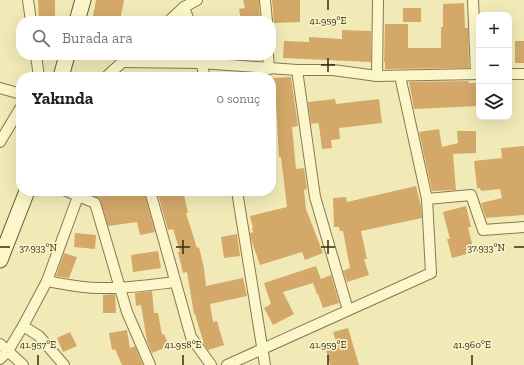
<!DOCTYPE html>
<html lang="tr">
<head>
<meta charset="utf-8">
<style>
  :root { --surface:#fff; --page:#f6f6f6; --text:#202124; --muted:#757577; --line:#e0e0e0 }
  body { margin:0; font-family:"Zilla Slab",serif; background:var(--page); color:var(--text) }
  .controls { position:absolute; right:12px; top:12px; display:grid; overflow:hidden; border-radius:8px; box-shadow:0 4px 16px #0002 }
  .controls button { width:36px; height:36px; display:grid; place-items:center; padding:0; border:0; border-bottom:1px solid var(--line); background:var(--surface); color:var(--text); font:20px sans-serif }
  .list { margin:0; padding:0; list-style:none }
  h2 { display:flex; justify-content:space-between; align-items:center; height:52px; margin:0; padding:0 16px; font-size:17px }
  h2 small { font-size:13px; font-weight:400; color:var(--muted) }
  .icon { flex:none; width:22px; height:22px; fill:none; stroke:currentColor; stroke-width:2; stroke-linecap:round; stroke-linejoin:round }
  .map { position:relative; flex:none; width:524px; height:365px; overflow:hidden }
  .search { position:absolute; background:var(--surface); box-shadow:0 4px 16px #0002; left:16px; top:16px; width:260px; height:44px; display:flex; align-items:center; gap:10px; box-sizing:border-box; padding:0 14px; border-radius:16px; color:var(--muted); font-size:15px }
  .panel { position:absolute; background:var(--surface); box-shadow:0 4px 16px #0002; left:16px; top:72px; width:260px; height:124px; border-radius:16px }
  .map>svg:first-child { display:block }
</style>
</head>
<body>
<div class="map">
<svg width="524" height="365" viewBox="0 0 524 365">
  <rect width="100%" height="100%" fill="#f1eab7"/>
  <g fill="#d3a869">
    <polygon points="38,0 55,0 55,18 39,19"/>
    <polygon points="96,0 124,0 120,21 92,21"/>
    <polygon points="243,0 259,0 260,21 241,21 239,9 245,8"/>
    <polygon points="272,0 300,0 300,22 274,23"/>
    <polygon points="464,3 465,28 468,28 469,68 385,69 385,62 384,62 385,24 408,24 408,48 441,48 441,27 443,27 443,4"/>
    <rect x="403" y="8" width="18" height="14"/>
    <polygon points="342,30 371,31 371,62 283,58 284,41 309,42 309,37 342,39"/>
    <rect x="515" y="41" width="9" height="22"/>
    <polygon points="242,55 252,55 254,60 242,60"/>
    <polygon points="243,73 257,74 258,77 243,77"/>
    <polygon points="291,77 298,126 292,127 296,169 304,168 307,189 304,190 306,209 323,253 305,260 302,252 260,265 251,239 250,233 253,232 252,228 253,228 250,216 287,207 281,157 279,157 276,103 271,104 271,78"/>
    <polygon points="469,81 468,83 479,83 479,106 414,109 409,82"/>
    <polygon points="335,99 336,104 379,99 382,123 339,128 340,139 331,140 332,148 322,149 319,126 318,123 311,124 308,102"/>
    <polygon points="439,129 442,147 458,143 457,131 476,131 476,153 453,154 456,190 432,191 419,132"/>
    <polygon points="524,146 524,215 486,218 481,203 502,198 500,189 481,191 480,188 477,188 474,161 502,158 501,148"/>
    <polygon points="416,186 421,206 422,218 361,231 367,259 364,259 369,275 347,282 343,271 350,268 343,231 340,231 339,227 334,227 333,198 346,197 347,202"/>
    <polygon points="86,191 144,191 155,232 140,235 137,222 108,226 100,199 87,193"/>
    <polygon points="157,191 183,191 188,213 186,213 197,248 199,247 204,268 206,286 243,278 247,296 210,304 213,322 217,321 224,345 208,350 204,344 195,314 194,314 187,272 183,273 178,252 180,252 173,229 168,230"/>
    <polygon points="466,206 471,227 468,227 474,252 452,258 447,239 450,239 443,212"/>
    <polygon points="75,233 96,235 95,249 74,247"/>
    <polygon points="237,234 240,256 224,258 221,237"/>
    <polygon points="158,251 161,268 133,272 131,255"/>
    <polygon points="64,253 77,257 69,278 56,276"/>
    <polygon points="316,266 321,279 331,275 339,303 323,308 318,294 317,294 313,283 283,292 294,314 273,325 264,308 271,304 264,283"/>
    <polygon points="152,291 154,313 158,313 162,335 164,334 169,346 152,353 147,341 141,305 136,306 135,293"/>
    <polygon points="115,294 116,313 103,313 103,295"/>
    <polygon points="348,328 359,365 330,365 326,351 338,348 333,332"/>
    <polygon points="127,330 130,348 135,346 143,365 122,365 115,349 112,350 109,333"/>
    <polygon points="70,332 77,346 63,352 57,338"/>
  </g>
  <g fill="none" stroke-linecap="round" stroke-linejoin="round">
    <defs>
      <g id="minor">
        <polyline points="28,0 31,21"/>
        <polyline points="265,0 267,21"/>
        <polyline points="473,0 476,74"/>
        <polyline points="184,7 189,21"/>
        <polyline points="169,21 184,7 197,0"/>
        <polyline points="36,55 39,77"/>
        <polyline points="199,55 205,77"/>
        <polyline points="268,55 269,69"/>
        <polyline points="122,62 201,63 297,70 333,70 377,76 479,74"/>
        <polyline points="297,70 315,197 348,310"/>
        <polyline points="509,74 524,74"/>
        <polyline points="377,76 378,0"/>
        <polyline points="106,77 130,55"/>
        <polyline points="0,88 21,94"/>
        <polyline points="0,142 21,107"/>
        <polyline points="66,191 95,203 127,312 150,365"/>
        <polyline points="150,191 191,337 211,365"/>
        <polyline points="237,191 265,365"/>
        <polyline points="427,199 471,195 483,230 524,227"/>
        <path d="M47,281C64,284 81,288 99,288C124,289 150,285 175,282"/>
        <polyline points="23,326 39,336 64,365"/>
        <polyline points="0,344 23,365"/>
        <polyline points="0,359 8,351 23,326 47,281 80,191"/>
        <polyline points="227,365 431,273 427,199 400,76"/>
      </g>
      <g id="secondary">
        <polyline points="77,21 83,0"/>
        <polyline points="61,77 67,55"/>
        <polyline points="0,260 27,191"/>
      </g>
    </defs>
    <use href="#minor" stroke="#887852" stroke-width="12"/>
    <use href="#secondary" stroke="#695935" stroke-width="17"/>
    <use href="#minor" stroke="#fcf6cb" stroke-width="10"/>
    <use href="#secondary" stroke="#fcf6cb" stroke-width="15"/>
  </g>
  <path fill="none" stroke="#352b18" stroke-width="1.5" d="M328,0V10M328,58V72M321,65H335M183,240V254M328,240V254M0,247H10M176,247H190M321,247H335M514,247H524M38,355V365M183,355V365M328,355V365M472,355V365"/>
  <g font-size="10" text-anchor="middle" fill="#352b18" stroke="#f8f3c8" stroke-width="3.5" stroke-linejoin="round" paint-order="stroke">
    <text x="328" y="24">41.959°E</text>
    <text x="38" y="251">37.933°N</text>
    <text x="486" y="251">37.933°N</text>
    <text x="38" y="348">41.957°E</text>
    <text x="183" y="348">41.958°E</text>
    <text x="328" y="348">41.959°E</text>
    <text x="472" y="348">41.960°E</text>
  </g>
</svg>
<div class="controls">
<button>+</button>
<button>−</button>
<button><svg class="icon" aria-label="layers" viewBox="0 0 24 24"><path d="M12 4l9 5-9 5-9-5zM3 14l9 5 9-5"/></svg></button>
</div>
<div class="search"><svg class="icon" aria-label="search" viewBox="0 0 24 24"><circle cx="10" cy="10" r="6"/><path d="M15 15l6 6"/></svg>Burada ara</div>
<section class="panel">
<h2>Yakında<small>0 sonuç</small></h2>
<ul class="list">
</ul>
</section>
</div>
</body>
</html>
